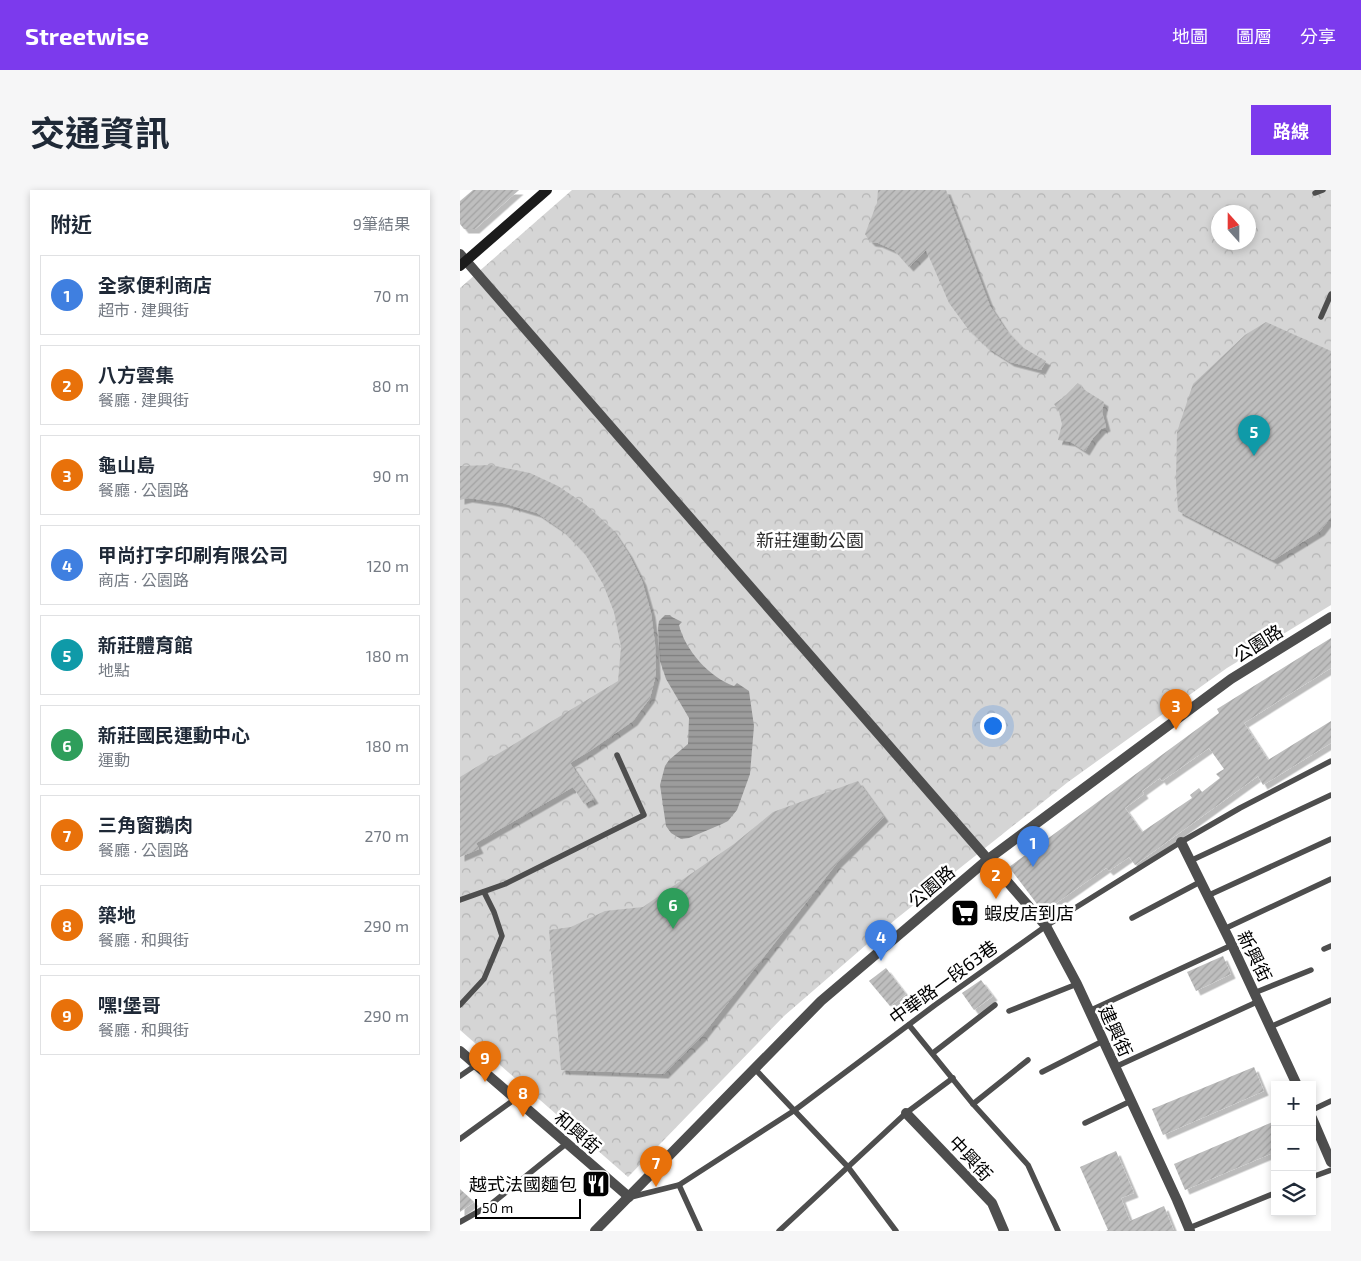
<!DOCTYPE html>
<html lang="zh-TW">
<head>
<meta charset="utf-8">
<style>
  :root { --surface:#fff; --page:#f6f6f7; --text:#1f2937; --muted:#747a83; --line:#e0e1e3; --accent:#7c3aed }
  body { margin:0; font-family:"Exo 2","Noto Sans TC",sans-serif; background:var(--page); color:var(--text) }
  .controls { position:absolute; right:15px; bottom:15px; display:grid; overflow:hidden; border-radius:0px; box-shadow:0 2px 8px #0003 }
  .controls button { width:45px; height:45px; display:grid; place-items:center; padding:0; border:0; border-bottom:1px solid var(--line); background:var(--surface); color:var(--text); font:25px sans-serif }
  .compass { position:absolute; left:751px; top:15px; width:45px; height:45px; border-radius:50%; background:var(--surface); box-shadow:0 2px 8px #0003; rotate:339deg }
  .scale { position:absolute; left:15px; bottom:12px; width:106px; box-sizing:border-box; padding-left:5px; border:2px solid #000; border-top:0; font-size:14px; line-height:18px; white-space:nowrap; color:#000; -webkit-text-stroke:4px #fff; paint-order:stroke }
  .you { position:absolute; left:532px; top:535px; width:18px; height:18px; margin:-12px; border:4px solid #fff; border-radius:50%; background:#1a73e8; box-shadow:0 0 0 8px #1a73e833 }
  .badge { display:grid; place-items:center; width:32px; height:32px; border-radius:50%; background:var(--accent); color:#fff; font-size:16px; font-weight:700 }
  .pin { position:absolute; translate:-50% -41px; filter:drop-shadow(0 1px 2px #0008) }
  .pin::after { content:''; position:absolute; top:26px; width:18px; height:15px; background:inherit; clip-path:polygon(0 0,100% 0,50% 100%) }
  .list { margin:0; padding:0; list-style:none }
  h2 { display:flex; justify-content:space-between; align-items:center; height:65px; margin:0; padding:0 20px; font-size:21px }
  h2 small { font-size:16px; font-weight:400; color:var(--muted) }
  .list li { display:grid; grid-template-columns:32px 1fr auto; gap:15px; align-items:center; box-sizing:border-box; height:80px; margin:0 10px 10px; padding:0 10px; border:1px solid var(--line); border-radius:0px }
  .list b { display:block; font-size:19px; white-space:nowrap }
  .list p { margin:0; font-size:16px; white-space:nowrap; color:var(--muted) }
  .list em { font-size:16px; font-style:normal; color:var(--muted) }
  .icon { flex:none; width:28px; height:28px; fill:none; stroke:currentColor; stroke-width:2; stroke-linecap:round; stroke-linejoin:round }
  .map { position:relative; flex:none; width:871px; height:1041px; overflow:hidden; border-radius:0px }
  header { display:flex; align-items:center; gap:30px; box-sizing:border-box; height:70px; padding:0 25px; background:var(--accent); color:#fff }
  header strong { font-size:24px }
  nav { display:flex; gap:28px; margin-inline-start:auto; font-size:18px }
  .intro { display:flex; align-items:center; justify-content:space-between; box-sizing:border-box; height:120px; padding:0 30px }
  h1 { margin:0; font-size:35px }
  .button { padding:12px 22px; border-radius:0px; background:var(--accent); color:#fff; font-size:18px; font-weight:700 }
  main { display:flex; gap:30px; padding:0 30px }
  aside { flex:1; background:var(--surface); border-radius:0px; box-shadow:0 2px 8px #0003 }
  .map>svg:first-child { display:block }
</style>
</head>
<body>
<header>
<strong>Streetwise</strong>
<nav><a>地圖</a><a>圖層</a><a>分享</a></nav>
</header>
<div class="intro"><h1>交通資訊</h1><a class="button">路線</a></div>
<main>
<aside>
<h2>附近<small>9筆結果</small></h2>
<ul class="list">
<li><span class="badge" style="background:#3f7fe0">1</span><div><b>全家便利商店</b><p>超市 · 建興街</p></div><em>70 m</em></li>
<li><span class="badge" style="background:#e8710a">2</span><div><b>八方雲集</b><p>餐廳 · 建興街</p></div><em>80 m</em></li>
<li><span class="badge" style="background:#e8710a">3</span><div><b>龜山島</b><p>餐廳 · 公園路</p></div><em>90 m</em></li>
<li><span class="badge" style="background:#3f7fe0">4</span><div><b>甲尚打字印刷有限公司</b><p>商店 · 公園路</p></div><em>120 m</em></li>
<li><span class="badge" style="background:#0f9aa8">5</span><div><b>新莊體育館</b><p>地點</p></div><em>180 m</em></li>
<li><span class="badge" style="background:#2e9e5b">6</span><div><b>新莊國民運動中心</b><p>運動</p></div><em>180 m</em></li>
<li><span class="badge" style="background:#e8710a">7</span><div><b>三角窗鵝肉</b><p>餐廳 · 公園路</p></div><em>270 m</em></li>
<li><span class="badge" style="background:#e8710a">8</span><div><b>築地</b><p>餐廳 · 和興街</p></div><em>290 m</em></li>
<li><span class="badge" style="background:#e8710a">9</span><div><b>嘿!堡哥</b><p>餐廳 · 和興街</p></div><em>290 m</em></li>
</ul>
</aside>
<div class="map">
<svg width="871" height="1041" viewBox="0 0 871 1041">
  <defs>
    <pattern id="park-crowns" width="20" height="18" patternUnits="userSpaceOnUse" patternTransform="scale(1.25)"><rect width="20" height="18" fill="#d5d5d5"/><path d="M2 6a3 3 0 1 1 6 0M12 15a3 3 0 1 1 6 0" fill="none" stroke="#b5b5b5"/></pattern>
    <pattern id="water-rules" width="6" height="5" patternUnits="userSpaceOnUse" patternTransform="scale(1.25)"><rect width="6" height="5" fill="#9c9c9c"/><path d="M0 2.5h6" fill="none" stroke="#7d7d7d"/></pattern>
    <pattern id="building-hatch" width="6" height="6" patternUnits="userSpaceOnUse" patternTransform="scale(1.25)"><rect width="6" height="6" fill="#bebebe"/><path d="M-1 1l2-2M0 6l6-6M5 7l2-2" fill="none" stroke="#a2a2a2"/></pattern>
    <filter id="shadow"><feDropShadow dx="4.5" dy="4.5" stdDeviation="0" flood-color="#0004"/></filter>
  </defs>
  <rect width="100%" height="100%" fill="#fff"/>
  <path fill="url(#park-crowns)" fill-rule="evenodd" d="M112,0H871V415L767,478L608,592L436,729L324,826L168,987L0,840V98ZM758,22H788V52H758Z"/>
  <path fill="url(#water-rules)" d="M205,425H210L212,427L222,432L219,435C225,460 250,488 274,496L277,493L289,501L294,536L290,584L277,620L268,631L262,634L229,648L221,649L211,643L206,636L200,595L205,576L209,570L228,554L229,528L206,489L200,471L198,438L199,431Z"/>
  <g fill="url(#building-hatch)" fill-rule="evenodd" filter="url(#shadow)">
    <polygon points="13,0 59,0 15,39 4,39 0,34 0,11"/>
    <polygon points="418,0 486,0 530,116 545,139 562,157 586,171 581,180 550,172 528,158 508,139 489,113 466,60 449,77 434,60 418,53 411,52 408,49 405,44 417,13"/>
    <polygon points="806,132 871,161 871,327 860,341 813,370 718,321 716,291 717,242 733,194 785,145"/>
    <polygon points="618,193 623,199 644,212 642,222 646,237 641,239 633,248 625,261 611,252 598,250 602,234 599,222 594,214 604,207"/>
    <polygon points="31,275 70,283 98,296 125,314 152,339 168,363 182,391 191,423 195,454 196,484 190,508 173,531 131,560 110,573 134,609 124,614 113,597 16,653 19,659 0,667 0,587 158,491 161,457 154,422 143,394 125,364 102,340 77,323 43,313 8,308 0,310 0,276"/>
    <path d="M871,448V478L784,533L808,570L871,531V553L803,595L798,586L675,675L669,667L649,681L646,678L585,721L579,712L577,714L549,677L759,523L757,519ZM749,558L764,579L756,584L760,588L742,602L739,598L730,605L732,608L682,642L665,618L684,604L682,601L700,588L702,591Z"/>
    <polygon points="398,591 424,627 377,673 241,847 204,884 101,880 89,740 111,737 145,721 183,717 274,654 313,622"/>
    <polygon points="763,766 771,784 736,801 727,782"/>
    <polygon points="426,778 446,804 430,816 409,791"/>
    <polygon points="521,790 533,806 514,820 502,803"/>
    <polygon points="794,877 804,901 703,945 692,919"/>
    <polygon points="815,931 815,962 725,1000 714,974"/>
    <polygon points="656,961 674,1003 661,1008 670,1031 704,1016 714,1041 646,1041 648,1040 620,977"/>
    <polygon points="0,999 14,1012 0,1022"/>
  </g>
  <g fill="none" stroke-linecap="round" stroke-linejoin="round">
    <g stroke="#4e4e4e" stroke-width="5.5">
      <polyline points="855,3 863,0"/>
      <polyline points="861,127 871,104"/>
      <polyline points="730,671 871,605"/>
      <polyline points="747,706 871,649"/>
      <polyline points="0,710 45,694 184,625 157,565"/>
      <polyline points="672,728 740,692"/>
      <polyline points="764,739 871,689"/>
      <polyline points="864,759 871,756"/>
      <polyline points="794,803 851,780"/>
      <polyline points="0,815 24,789 42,746 34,722 24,702"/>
      <polyline points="549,821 617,794"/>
      <polyline points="629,821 772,755"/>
      <polyline points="449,835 513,914 568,975 598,1041"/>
      <polyline points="810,837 871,810"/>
      <polyline points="473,863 535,815"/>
      <polyline points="655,877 799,811"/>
      <polyline points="294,878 388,977 436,1041"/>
      <polyline points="582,882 643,851"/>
      <polyline points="0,886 16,875"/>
      <polyline points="513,914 568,870"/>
      <polyline points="852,920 871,911"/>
      <polyline points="625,933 671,911"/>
      <polyline points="0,949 55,909"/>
      <polyline points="852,987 871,980"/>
      <polyline points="219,995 240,1041"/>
      <polyline points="171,1007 219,995 335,920 475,815 586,736 721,652 780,618 871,571"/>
      <polyline points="0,1032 30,1015 107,953"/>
      <polyline points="729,1038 815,1003"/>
      <polyline points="319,1041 446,923 493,888"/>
    </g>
    <g stroke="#4e4e4e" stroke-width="10">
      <polyline points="0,64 586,736 617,794 717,1010 730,1041"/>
      <polyline points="721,652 772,755 837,895"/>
      <polyline points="0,861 169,1007"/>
      <polyline points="446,923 532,1013 544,1041"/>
      <polyline points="852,928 871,972"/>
      <polyline points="135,1041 361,811 527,670 771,489 871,427"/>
    </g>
    <polyline stroke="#1b1b1b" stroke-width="10" points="0,76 87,0"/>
  </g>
  <defs>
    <symbol id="supermarket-square" viewBox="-11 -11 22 22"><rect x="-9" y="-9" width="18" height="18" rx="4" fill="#000" stroke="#fff"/><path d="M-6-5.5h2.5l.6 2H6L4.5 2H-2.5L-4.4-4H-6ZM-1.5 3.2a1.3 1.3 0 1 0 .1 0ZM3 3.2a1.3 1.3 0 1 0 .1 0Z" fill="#fff"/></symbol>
    <symbol id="restaurant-square" viewBox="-11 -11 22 22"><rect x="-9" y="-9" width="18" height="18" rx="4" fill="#000" stroke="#fff"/><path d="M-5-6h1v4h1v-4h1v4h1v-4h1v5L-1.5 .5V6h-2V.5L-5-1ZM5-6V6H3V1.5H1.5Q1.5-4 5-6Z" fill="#fff"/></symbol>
  </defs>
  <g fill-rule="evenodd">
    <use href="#supermarket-square" x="489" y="707" width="32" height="32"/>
    <use href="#restaurant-square" x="120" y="978" width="32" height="32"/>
  </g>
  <g text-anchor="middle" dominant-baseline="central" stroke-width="5" stroke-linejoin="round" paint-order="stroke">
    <g font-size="18" fill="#2c2c2c" stroke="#fff">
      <text x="350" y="350">新莊運動公園</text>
    </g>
    <g font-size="18" fill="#000" stroke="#fff">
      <text transform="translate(798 453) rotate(-32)">公園路</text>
      <text transform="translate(471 696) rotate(-40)">公園路</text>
      <text transform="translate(795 766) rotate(64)">新興街</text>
      <text transform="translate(483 792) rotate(-36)">中華路一段63巷</text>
      <text transform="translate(656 841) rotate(65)">建興街</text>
      <text transform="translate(118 942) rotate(41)">和興街</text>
      <text transform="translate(511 968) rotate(47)">中興街</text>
    </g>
    <g font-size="18" fill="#000" stroke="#fff" text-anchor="start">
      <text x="524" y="723">蝦皮店到店</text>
      <text x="117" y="994" text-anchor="end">越式法國麵包</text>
    </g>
  </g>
</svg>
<div class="controls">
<button>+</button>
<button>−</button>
<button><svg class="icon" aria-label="layers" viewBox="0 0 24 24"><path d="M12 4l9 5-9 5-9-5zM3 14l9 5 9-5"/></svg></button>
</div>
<svg class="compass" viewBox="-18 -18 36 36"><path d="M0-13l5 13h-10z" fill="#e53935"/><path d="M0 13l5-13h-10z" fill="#747a83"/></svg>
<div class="scale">50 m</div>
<div class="you"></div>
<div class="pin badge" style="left:573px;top:677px;background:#3f7fe0">1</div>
<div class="pin badge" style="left:536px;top:709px;background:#e8710a">2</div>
<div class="pin badge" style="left:716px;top:540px;background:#e8710a">3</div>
<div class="pin badge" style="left:421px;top:771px;background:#3f7fe0">4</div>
<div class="pin badge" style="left:794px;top:266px;background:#0f9aa8">5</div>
<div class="pin badge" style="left:213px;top:739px;background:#2e9e5b">6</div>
<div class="pin badge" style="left:196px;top:997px;background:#e8710a">7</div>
<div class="pin badge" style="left:63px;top:927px;background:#e8710a">8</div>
<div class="pin badge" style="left:25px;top:892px;background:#e8710a">9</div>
</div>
</main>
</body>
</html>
